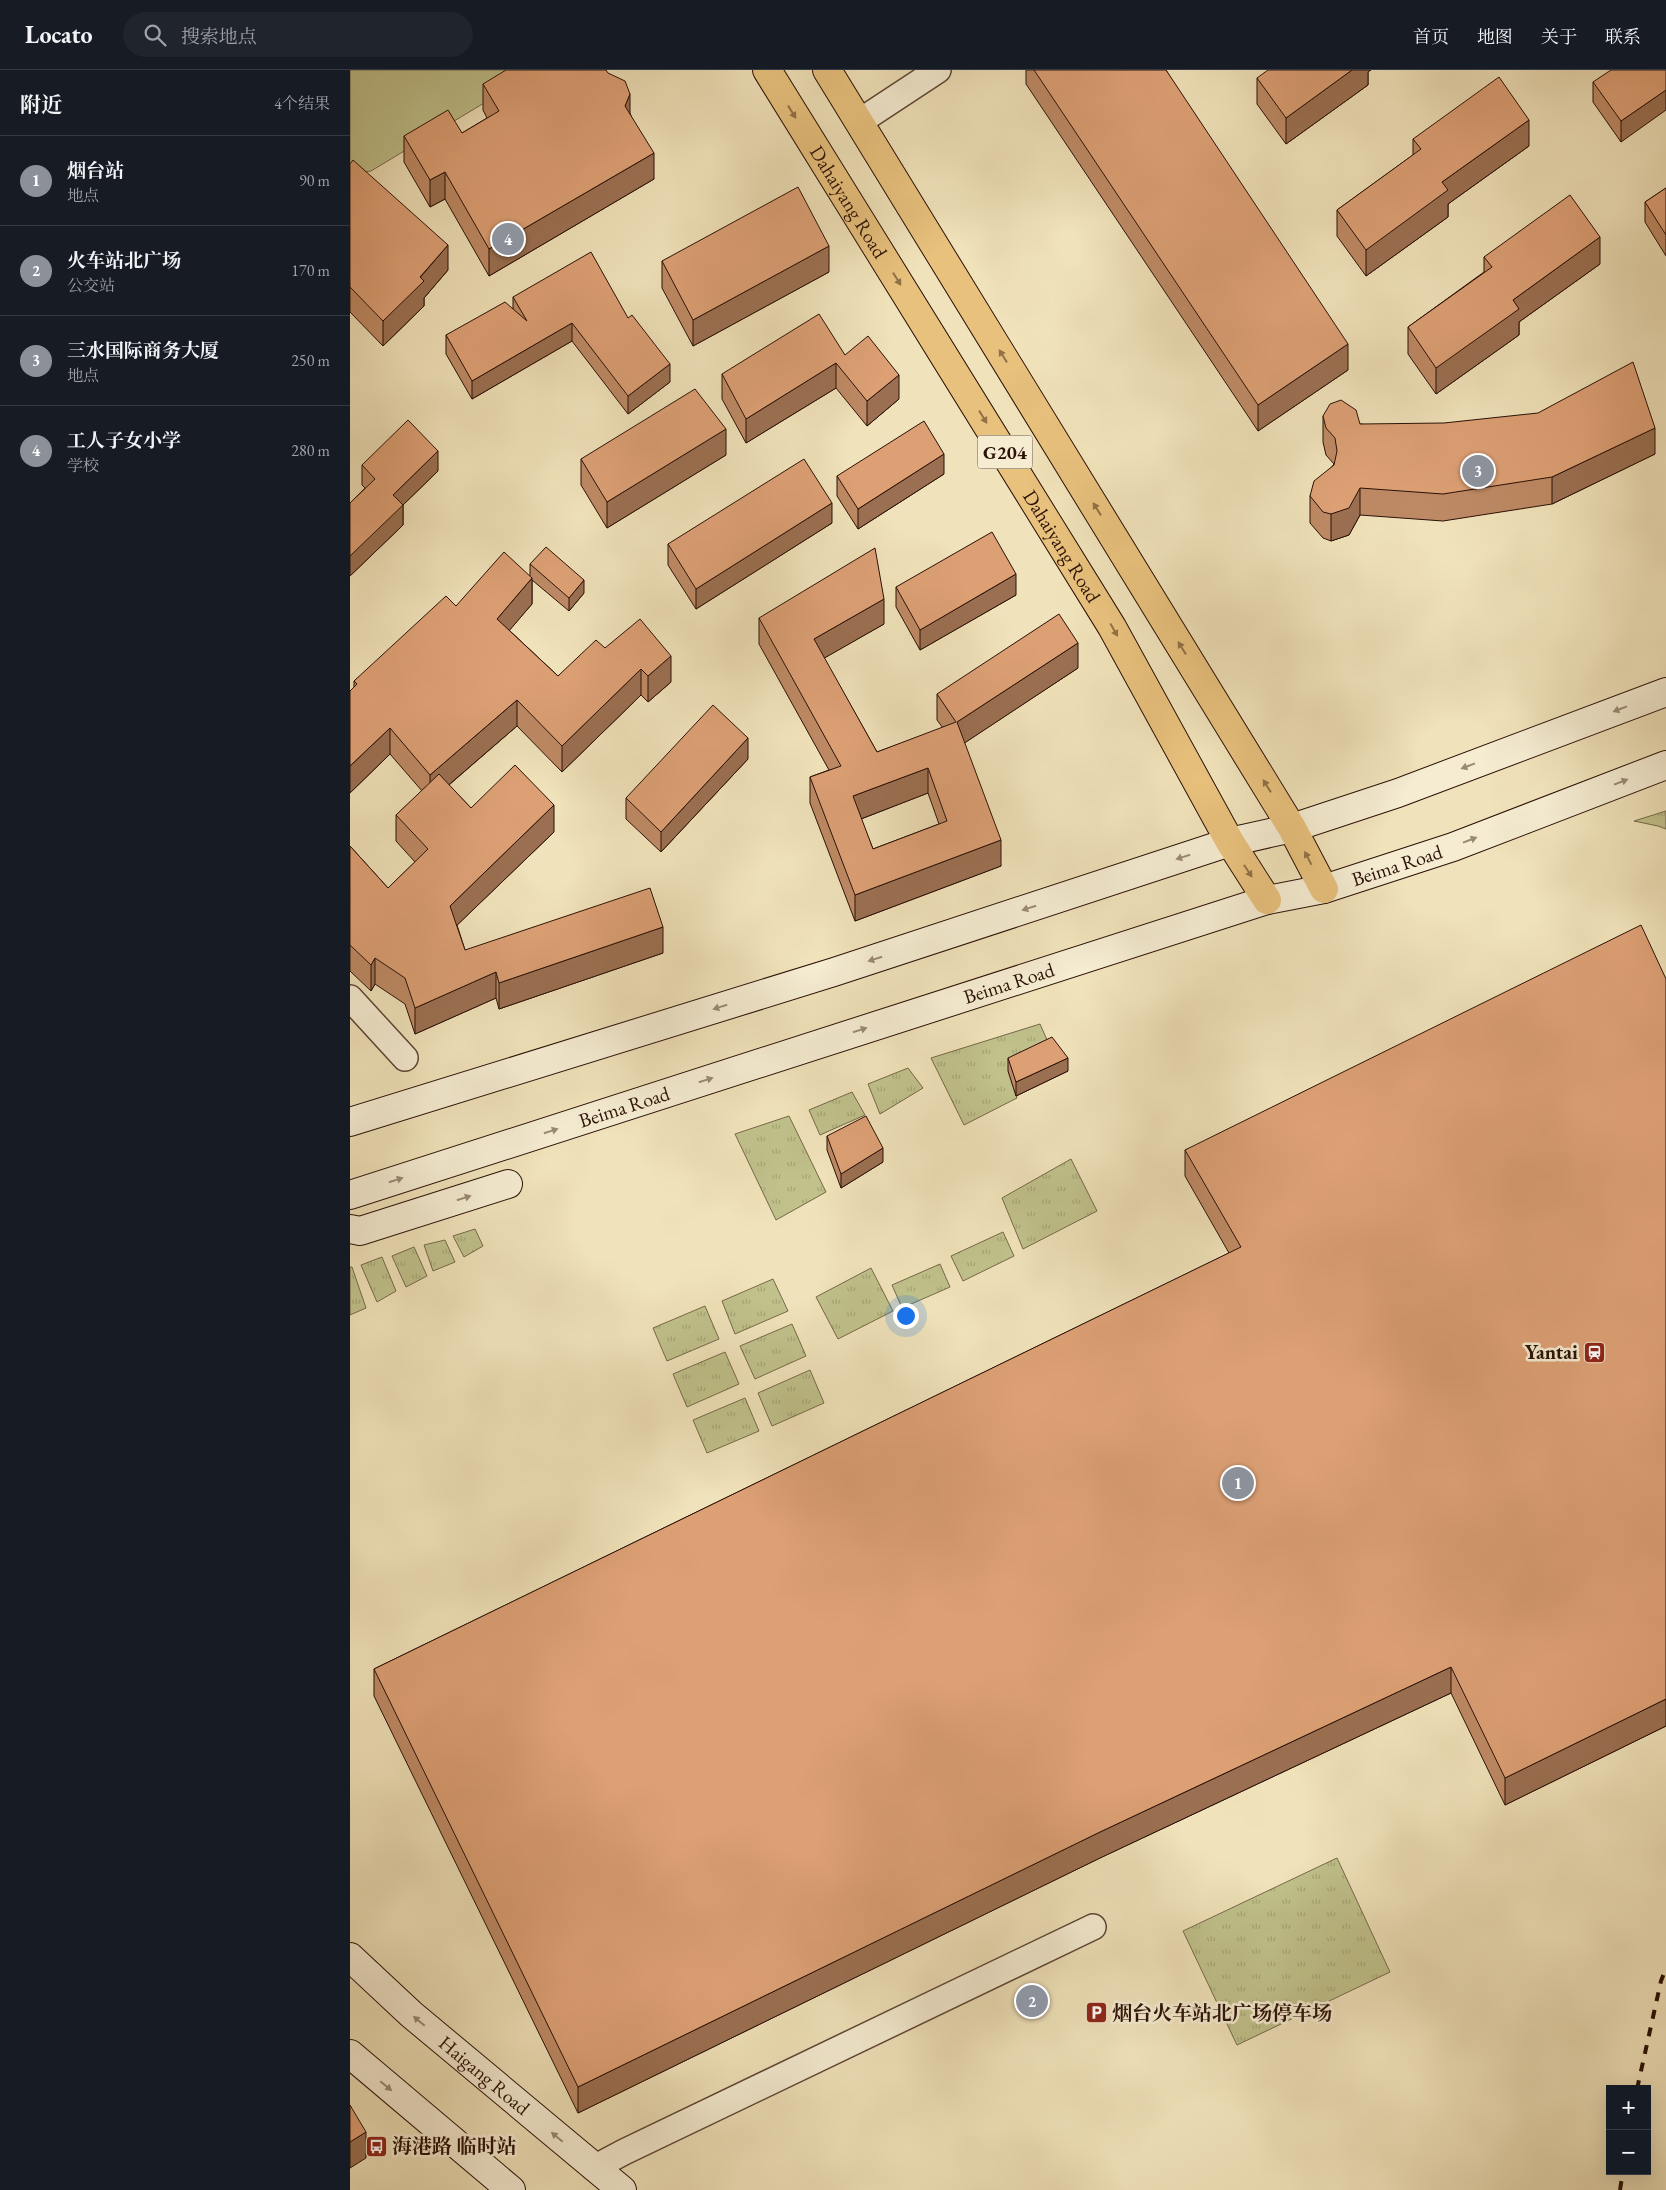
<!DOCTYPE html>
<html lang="zh">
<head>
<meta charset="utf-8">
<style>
  :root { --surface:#171b24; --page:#20242c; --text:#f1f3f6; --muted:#9ea1a6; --line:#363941; --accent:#8c9099 }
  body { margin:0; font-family:"EB Garamond","Noto Serif SC",serif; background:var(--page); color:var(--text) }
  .controls { position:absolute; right:15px; bottom:15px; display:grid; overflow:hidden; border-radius:0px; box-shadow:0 5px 20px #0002 }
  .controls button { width:45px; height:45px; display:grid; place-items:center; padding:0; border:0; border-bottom:1px solid var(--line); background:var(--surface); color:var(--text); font:25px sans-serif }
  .you { position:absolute; left:555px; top:1245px; width:18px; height:18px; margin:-12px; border:4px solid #fff; border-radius:50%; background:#1a73e8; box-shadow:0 0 0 8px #1a73e833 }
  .badge { display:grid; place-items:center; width:32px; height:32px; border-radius:50%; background:var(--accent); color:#fff; font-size:16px; font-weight:700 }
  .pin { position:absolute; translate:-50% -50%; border:2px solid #fff; box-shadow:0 1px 5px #0006 }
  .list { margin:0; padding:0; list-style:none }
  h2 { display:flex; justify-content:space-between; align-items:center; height:65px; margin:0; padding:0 20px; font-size:21px }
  h2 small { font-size:16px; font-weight:400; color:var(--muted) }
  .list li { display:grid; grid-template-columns:32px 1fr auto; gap:15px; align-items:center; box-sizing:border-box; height:90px; padding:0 20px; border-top:1px solid var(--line) }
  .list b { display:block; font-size:19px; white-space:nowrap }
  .list p { margin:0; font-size:16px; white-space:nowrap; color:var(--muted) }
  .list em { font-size:16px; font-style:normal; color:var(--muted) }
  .icon { flex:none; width:28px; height:28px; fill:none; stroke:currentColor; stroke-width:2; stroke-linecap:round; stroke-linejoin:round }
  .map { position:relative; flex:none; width:1316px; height:2120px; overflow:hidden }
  header { display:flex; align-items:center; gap:30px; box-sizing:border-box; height:70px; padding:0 25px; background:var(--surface); border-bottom:1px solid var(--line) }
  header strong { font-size:24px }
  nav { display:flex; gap:28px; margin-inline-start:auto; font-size:18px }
  .search { width:350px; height:45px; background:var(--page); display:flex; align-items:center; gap:12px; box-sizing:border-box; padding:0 18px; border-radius:28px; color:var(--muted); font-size:19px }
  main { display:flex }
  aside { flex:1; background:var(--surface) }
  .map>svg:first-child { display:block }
</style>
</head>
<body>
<header>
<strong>Locato</strong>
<div class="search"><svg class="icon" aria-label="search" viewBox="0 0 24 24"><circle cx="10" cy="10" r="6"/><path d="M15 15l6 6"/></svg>搜索地点</div>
<nav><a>首页</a><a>地图</a><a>关于</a><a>联系</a></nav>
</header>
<main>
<aside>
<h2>附近<small>4个结果</small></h2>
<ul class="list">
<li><span class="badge">1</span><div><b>烟台站</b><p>地点</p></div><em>90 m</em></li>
<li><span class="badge">2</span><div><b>火车站北广场</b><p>公交站</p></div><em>170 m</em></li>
<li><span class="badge">3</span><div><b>三水国际商务大厦</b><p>地点</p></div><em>250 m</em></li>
<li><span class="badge">4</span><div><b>工人子女小学</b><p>学校</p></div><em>280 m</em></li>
</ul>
</aside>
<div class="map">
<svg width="1316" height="2120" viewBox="0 0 1316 2120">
  <defs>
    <pattern id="grass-tufts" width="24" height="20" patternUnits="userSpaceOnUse" patternTransform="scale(1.25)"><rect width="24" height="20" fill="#c0c18b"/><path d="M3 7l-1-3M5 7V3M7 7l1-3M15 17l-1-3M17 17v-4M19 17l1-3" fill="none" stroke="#a5a576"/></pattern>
  </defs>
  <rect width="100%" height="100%" fill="#f0e2ba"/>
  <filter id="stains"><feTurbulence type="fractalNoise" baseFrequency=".004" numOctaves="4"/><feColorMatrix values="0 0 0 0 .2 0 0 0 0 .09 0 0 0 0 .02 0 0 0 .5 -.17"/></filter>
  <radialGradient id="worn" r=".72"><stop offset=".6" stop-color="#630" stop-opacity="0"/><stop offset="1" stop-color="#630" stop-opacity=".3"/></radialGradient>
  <g fill="url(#grass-tufts)" stroke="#756848">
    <polygon points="1316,741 1316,759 1308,756 1284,751"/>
    <polygon points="690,954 702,981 659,1001 667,1028 614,1055 581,988"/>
    <polygon points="558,998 573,1018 530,1044 518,1014"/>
    <polygon points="502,1022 515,1045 470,1065 459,1040"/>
    <polygon points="439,1046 476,1122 426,1150 385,1064"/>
    <polygon points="721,1089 747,1141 673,1179 652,1128"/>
    <polygon points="125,1159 133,1176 114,1187 103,1166"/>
    <polygon points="653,1162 664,1186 613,1211 601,1186"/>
    <polygon points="95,1170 105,1192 83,1201 74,1175"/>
    <polygon points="64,1177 77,1206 56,1217 42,1186"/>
    <polygon points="32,1187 46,1221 27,1232 11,1195"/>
    <polygon points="590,1194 600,1217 552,1238 542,1215"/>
    <polygon points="0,1197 2,1197 16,1238 0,1245"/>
    <polygon points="521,1198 543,1241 488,1269 466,1227"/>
    <polygon points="423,1209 438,1241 385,1264 372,1231"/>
    <polygon points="355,1236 369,1269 317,1291 303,1258"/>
    <polygon points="442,1254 456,1286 405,1309 390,1276"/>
    <polygon points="375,1282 389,1314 337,1337 323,1304"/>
    <polygon points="460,1300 474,1333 422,1356 408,1323"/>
    <polygon points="395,1328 409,1361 357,1383 343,1350"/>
    <polygon points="987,1788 1040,1902 887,1975 833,1861"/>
  </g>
  <polygon fill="#c0c18b" stroke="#756848" points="0,0 189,0 21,101 0,104"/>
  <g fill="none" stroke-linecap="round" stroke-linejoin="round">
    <defs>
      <g id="street">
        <polyline points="509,52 588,0"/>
        <polyline points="0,928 55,988"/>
        <polyline points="244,2098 274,2082 743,1857"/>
      </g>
      <g id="secondary">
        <polyline points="0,1052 484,902 880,772 942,758 1048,723 1316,622"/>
        <path id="s1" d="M0,1125L917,830L974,819L1103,777L1316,695"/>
        <polyline points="0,1159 10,1161 158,1114"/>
        <path id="s2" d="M0,1887L61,1944L272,2120"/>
        <polyline points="0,1984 161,2120"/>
      </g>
      <g id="highway">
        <path id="s3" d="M417,0L762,557L880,772L917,830"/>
        <polyline points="477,0 942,758 974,819"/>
      </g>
    </defs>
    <use href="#street" stroke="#5c4433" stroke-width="28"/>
    <use href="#secondary" stroke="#2a1006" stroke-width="30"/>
    <use href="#highway" stroke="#2a1006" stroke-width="30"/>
    <use href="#street" stroke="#f5ecd2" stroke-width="25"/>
    <use href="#secondary" stroke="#f5ecd2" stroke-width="28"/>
    <use href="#highway" stroke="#e8c17d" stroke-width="28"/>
    <g stroke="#2a1006" stroke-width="4" stroke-dasharray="9 9" stroke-linecap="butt">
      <polyline points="1287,2019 1311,1911 1316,1898"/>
      <polyline points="1270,2120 1273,2101"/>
    </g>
  </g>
  <g fill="#be8a65" stroke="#2a1006" fill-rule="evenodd">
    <polygon points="676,0 816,0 998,300 908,361 676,14"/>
    <polygon points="1316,0 1271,72 1243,32 1243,12"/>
    <polygon points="1018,2 1018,15 936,74 907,34 907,8"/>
    <polygon points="133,14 280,43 304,109 139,206 95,129 80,137 54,92 54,66 112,63 137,48 133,40"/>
    <polygon points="1063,69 1179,76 1098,134 1098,147 1016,206 987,166 987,140 1063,85"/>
    <polygon points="0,94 98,200 74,228 74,236 33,276 0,242"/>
    <polygon points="1316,118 1316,186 1295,152 1295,132"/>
    <polygon points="1134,187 1250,194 1169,252 1169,265 1086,324 1058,284 1058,257 1134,202"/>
    <polygon points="312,191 479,202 343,276 312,218"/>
    <polygon points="163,227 278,248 320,312 278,344 222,271 122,329 96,284 96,265 163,239"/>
    <polygon points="495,285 549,329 517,356 486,318 396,373 372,329 372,304"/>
    <polygon points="973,346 1010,354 1305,384 1202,434 1093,451 1010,445 999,465 981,471 973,468 960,453 960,426 984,394 976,385 973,372"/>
    <polygon points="376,385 257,458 231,415 231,389"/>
    <polygon points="12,395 88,401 53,435 53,455 0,506 0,433 15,418 12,415"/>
    <polygon points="594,404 508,459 487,426 487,406"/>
    <polygon points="482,453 346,539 318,495 318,474"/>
    <polygon points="180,494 234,523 219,541 182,510 182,534 159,560 208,606 255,578 321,612 298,632 291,625 212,702 167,656 99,715 121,738 204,762 107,855 115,880 313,883 149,939 146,928 65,964 55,934 25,914 21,921 0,901 0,776 38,818 65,792 46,771 46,745 72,721 40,684 0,723 0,621 4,617 4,611 106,536 180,506"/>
    <polygon points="546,517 666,525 570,580 546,537"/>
    <path d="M409,548L534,554L474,588L527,682L593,658L587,650V624L728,598L614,673L651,796L505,851L460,733V707L479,700L409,574ZM578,723L589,754L523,779L511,749Z"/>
    <polygon points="398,689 311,782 276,749 276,728"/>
    <polygon points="1316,909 1316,1656 1155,1735 1101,1623 750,1788 228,2043 24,1626 24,1599 879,1183 835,1106 835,1080"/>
    <polygon points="658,988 718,1001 666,1026 658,1001"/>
    <polygon points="477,1066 533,1092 491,1118 477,1080"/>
  </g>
  <g fill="#9b7052" stroke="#2a1006">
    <polygon points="1002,0 1021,0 1018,2 1018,15 936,74 936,48"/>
    <polygon points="1316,20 1316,40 1271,72 1271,51"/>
    <polygon points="280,24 280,51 275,36"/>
    <polygon points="1179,50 1179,76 1098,134 1098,147 1016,206 1016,180 1092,112"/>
    <polygon points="304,83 304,109 139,206 139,179"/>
    <polygon points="95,102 95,129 80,137 80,110"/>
    <polygon points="1250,167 1250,194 1169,252 1169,265 1086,324 1086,298 1163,230"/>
    <polygon points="98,175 98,200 74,228 74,236 33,276 33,251"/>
    <polygon points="479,176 479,202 343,276 343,250"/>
    <polygon points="222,253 222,271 122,329 122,311"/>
    <polygon points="998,274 998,300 908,361 908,335"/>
    <polygon points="486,293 486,318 396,373 396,349"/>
    <polygon points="320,294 320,312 278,344 278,326"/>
    <polygon points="549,305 549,329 517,356 517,331"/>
    <polygon points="1305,358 1305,384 1202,434 1202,407"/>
    <polygon points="376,359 376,385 257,458 257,432"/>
    <polygon points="88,381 88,401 53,435 53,455 0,506 0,486 43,425"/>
    <polygon points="594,384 594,404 508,459 508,439"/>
    <polygon points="1010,418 1010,445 999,465 981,471 981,444"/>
    <polygon points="482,433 482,453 346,539 346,519"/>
    <polygon points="666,504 666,525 570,580 570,560"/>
    <polygon points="182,508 182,534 147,575 147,549"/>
    <polygon points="234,510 234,523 219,541 219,528"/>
    <polygon points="534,529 534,554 464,594 464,569"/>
    <polygon points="728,573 728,598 607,678 607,652"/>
    <polygon points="321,586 321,612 298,632 298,606"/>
    <polygon points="291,599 291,625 212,702 212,676"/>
    <polygon points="167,630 167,656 80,731 80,705"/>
    <polygon points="40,658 40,684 0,723 0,696"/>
    <polygon points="398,668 398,689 311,782 311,762"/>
    <polygon points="578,698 578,723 503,752 503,726"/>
    <polygon points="204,735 204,762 100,862 100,836"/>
    <polygon points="651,770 651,796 505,851 505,825"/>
    <polygon points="313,857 313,883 149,939 149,913"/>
    <polygon points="25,888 25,914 21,921 21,895"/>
    <polygon points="146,902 146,928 65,964 65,938"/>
    <polygon points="718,988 718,1001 666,1026 666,1012"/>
    <polygon points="533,1078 533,1092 491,1118 491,1104"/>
    <polygon points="1101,1597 1101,1623 750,1788 228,2043 228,2017 750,1762"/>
    <polygon points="1316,1629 1316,1656 1155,1735 1155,1708"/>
    <polygon points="16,2062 16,2088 0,2098 0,2072"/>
  </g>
  <g fill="#dda075" stroke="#2a1006" fill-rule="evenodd">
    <polygon points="156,0 256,0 258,3 275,11 280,24 275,36 304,83 139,179 95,102 80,110 54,66 98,40 112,63 149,41 133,14"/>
    <polygon points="684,0 816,0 998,274 908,335"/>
    <polygon points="918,0 1002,0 936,48 907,8"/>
    <polygon points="1261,0 1316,0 1316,20 1271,51 1243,12"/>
    <polygon points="1149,7 1179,50 1092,112 1098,120 1016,180 987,140 1071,79 1063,69"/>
    <polygon points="3,90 98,175 70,207 74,211 33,251 0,217 0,94"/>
    <polygon points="448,117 479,176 343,250 312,191"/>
    <polygon points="1316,118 1316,165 1295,132"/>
    <polygon points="1220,125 1250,167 1163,230 1169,239 1086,298 1058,257 1142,197 1134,187"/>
    <polygon points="241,182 278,248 282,245 320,294 278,326 222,253 122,311 96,265 155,232 177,251 163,227"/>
    <polygon points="469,244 495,285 518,266 549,305 517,331 486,293 396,349 372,304"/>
    <polygon points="1283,292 1305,358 1202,407 1093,424 1010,418 999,438 981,444 973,442 960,426 964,411 984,395 987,381 985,368 976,358 973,346 980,334 991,330 1006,340 1010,354 1094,353 1188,343"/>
    <polygon points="345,319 376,359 257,432 231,389"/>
    <polygon points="58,350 88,381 43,425 53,435 0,486 0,433 25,409 12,395"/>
    <polygon points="574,351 594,384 508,439 487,406"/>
    <polygon points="454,389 482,433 346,519 318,474"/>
    <polygon points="642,462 666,504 570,560 546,517"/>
    <polygon points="196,477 234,510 219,528 180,494"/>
    <path d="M525,478L534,529L464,569L527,682L606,652L587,624L709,544L728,573L607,652L651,770L505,825L460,707L491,696L409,548ZM578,698L597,751L523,779L503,726Z"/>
    <polygon points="154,482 182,508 147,549 208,606 246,570 255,578 290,549 321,586 298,606 291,599 212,676 167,630 80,705 40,658 0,696 0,621 7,614 4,611 96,526 106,536"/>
    <polygon points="363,635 398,668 311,762 276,728"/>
    <polygon points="165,695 204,735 100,836 115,880 300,818 313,857 149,913 146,902 65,938 55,908 25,888 21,895 0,875 0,776 38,818 78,779 46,745 89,704 121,738"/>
    <polygon points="1291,855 1316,909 1316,1629 1155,1708 1101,1597 750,1762 228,2017 24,1599 891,1177 835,1080"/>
    <polygon points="702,967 718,988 666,1012 658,988"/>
    <polygon points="516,1046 533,1078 491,1104 477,1066"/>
    <polygon points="0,2035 16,2062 0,2072"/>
  </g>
  <defs><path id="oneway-solid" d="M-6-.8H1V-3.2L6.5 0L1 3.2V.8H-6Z" transform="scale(1.25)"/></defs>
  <g fill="#927147">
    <use href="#oneway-solid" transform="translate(442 42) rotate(58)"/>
    <use href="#oneway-solid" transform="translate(547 209) rotate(58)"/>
    <use href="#oneway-solid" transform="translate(653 286) rotate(-122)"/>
    <use href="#oneway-solid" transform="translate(633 347) rotate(58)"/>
    <use href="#oneway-solid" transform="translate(747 439) rotate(-122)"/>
    <use href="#oneway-solid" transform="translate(764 560) rotate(61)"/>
    <use href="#oneway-solid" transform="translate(832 578) rotate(-122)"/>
    <use href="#oneway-solid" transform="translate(917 716) rotate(-122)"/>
    <use href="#oneway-solid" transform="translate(958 788) rotate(-117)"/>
    <use href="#oneway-solid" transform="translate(898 801) rotate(57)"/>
  </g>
  <g fill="#9a8976">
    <use href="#oneway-solid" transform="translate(1270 639) rotate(159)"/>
    <use href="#oneway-solid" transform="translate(1118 696) rotate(159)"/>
    <use href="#oneway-solid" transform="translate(1271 712) rotate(-21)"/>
    <use href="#oneway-solid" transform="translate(1120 770) rotate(-21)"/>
    <use href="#oneway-solid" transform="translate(833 787) rotate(162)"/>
    <use href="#oneway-solid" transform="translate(679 838) rotate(162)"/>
    <use href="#oneway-solid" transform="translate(525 889) rotate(162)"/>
    <use href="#oneway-solid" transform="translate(370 937) rotate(163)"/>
    <use href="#oneway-solid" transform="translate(510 960) rotate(-18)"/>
    <use href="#oneway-solid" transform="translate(356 1010) rotate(-18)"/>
    <use href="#oneway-solid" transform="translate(201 1061) rotate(-18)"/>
    <use href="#oneway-solid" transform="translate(46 1110) rotate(-18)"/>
    <use href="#oneway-solid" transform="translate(114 1128) rotate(-18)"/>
    <use href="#oneway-solid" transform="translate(69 1951) rotate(-140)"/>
    <use href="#oneway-solid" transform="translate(36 2016) rotate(40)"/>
    <use href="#oneway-solid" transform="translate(207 2067) rotate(-140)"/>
  </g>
  <defs>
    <symbol id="station-square" viewBox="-11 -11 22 22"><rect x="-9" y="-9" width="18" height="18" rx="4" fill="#8f2418" stroke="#f5ecd2"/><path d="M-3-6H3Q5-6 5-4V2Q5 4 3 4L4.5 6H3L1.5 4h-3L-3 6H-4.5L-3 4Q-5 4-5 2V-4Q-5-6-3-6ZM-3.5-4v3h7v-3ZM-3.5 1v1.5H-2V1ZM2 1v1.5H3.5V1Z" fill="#fff"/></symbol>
    <symbol id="parking-square" viewBox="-11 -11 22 22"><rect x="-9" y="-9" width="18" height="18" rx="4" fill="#8f2418" stroke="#f5ecd2"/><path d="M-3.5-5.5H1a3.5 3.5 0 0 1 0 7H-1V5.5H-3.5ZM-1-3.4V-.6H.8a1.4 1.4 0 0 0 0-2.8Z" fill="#fff"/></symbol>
    <symbol id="bus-square" viewBox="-11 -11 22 22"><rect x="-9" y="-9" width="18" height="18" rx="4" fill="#8f2418" stroke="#f5ecd2"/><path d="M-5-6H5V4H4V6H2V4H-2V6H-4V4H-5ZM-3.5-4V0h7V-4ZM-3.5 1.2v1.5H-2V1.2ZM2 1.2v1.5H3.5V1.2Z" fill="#fff"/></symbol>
  </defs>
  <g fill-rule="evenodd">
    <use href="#station-square" x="1232" y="1270" width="25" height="25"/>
    <use href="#parking-square" x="734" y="1930" width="25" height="25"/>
    <use href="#bus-square" x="14" y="2064" width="25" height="25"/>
  </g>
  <g text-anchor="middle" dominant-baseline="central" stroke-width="5" stroke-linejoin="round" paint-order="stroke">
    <rect fill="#f5ecd2" stroke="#675243" stroke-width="1" x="627.5" y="365.5" width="55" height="33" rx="4"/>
    <g font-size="19" font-weight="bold" fill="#2a1006">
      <text x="655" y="382">G204</text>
    </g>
    <g font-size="20" fill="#2a1006" stroke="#f5ecd2">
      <text stroke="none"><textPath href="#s3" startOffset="155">Dahaiyang Road</textPath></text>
      <text stroke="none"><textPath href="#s3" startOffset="560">Dahaiyang Road</textPath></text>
      <text stroke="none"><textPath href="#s1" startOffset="1098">Beima Road</textPath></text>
      <text stroke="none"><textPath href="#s1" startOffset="692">Beima Road</textPath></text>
      <text stroke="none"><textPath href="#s1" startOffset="288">Beima Road</textPath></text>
      <text stroke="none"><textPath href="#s2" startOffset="179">Haigang Road</textPath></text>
    </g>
    <g font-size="20" font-weight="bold" fill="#2a1006" stroke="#f5ecd2" text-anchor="start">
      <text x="1228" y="1282" text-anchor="end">Yantai</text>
      <text x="762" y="1943">烟台火车站北广场停车场</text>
      <text x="42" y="2076">海港路 临时站</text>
    </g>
  </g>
  <rect width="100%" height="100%" filter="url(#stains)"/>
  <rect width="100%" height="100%" fill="url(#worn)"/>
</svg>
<div class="controls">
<button>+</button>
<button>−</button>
</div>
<div class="you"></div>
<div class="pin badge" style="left:888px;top:1413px">1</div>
<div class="pin badge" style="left:682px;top:1931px">2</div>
<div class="pin badge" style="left:1128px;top:401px">3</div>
<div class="pin badge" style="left:158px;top:169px">4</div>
</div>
</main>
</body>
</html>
